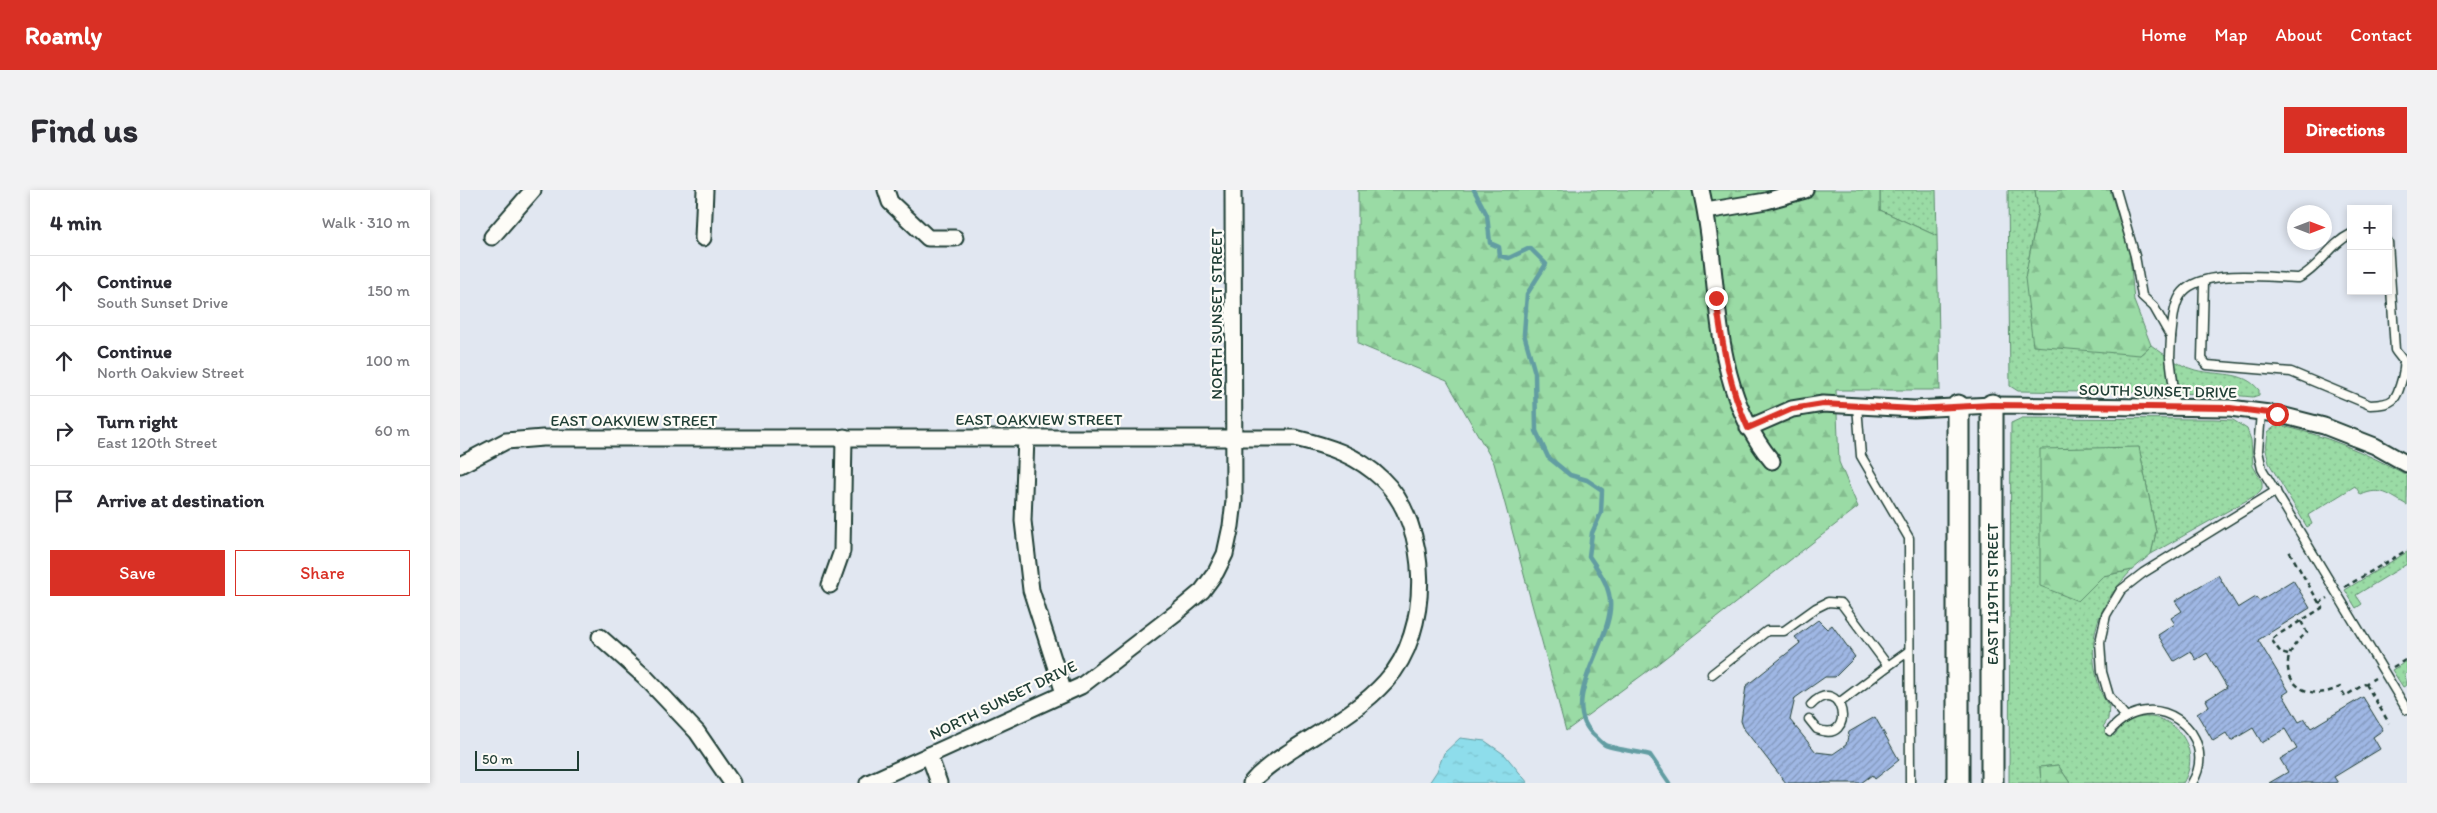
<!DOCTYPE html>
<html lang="en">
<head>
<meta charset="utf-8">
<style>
  :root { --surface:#fff; --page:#f2f2f3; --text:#2b2b33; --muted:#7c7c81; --line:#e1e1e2; --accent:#d93025 }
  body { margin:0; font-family:Itim,sans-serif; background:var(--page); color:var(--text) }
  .controls { position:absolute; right:15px; top:15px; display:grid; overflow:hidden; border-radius:0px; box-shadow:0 2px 8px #0003 }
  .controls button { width:45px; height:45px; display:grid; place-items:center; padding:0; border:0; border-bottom:1px solid var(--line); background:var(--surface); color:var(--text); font:25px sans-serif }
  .compass { position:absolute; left:1827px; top:15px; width:45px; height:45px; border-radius:50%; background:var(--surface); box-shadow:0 2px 8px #0003; rotate:90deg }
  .scale { position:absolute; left:15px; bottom:12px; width:104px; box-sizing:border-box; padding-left:5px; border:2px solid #1f3d34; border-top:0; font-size:14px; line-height:18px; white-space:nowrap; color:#1f3d34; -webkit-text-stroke:4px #fdfcf7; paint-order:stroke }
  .stop { position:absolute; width:15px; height:15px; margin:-11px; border:4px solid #d93025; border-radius:50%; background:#fff }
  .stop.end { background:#d93025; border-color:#fff; box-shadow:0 1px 5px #0008 }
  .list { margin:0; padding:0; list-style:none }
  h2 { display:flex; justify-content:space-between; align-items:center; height:65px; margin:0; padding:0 20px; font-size:21px }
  h2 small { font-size:16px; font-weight:400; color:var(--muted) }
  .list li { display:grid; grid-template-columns:32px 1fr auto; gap:15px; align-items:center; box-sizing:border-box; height:70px; padding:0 20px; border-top:1px solid var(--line) }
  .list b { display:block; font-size:19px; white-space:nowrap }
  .list p { margin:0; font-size:16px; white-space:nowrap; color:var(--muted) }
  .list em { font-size:16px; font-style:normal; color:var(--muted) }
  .actions { display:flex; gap:10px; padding:15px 20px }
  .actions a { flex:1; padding:11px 0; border:1px solid var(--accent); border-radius:0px; text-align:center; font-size:18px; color:var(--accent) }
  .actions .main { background:var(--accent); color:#fff }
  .icon { flex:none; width:28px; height:28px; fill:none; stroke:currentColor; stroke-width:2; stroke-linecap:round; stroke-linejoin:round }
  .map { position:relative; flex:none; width:1947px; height:593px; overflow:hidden; border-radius:0px }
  header { display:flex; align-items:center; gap:30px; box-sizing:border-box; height:70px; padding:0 25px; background:var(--accent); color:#fff }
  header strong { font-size:24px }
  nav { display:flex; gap:28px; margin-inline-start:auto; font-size:18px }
  .intro { display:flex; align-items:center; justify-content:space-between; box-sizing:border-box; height:120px; padding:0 30px }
  h1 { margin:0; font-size:35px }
  .button { padding:12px 22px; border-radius:0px; background:var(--accent); color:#fff; font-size:18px; font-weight:700 }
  main { display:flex; gap:30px; padding:0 30px }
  aside { flex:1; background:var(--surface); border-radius:0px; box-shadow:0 2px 8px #0003 }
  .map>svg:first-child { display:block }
</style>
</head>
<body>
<header>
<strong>Roamly</strong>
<nav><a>Home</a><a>Map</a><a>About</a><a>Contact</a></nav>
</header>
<div class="intro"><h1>Find us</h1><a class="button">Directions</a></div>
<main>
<aside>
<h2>4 min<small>Walk · 310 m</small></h2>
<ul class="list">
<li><svg class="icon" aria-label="ahead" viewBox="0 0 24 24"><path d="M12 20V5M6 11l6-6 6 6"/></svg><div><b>Continue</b><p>South Sunset Drive</p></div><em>150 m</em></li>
<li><svg class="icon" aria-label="ahead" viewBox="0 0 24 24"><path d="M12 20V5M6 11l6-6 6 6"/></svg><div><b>Continue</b><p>North Oakview Street</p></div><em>100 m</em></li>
<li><svg class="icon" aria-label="right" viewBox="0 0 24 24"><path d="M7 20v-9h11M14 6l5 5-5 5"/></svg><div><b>Turn right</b><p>East 120th Street</p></div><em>60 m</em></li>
<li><svg class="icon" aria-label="arrive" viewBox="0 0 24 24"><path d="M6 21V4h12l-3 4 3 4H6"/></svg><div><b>Arrive at destination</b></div></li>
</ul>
<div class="actions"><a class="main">Save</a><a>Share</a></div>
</aside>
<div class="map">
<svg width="1947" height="593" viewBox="0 0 1947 593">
  <defs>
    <pattern id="grass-dots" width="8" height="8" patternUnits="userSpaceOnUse" patternTransform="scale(1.25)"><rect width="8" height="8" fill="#9adba5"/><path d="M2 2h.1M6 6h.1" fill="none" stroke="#84bd8f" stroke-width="1.8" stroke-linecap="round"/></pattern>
    <pattern id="forest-firs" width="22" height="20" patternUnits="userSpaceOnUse" patternTransform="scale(1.25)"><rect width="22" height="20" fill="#9adba5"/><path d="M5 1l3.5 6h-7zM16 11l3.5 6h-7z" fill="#84bd8f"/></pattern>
    <pattern id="water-ripples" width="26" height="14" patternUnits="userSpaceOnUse" patternTransform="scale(1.25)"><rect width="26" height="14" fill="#8eddeb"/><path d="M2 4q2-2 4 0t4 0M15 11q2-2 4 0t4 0" fill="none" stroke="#7abfca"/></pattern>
    <pattern id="building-hatch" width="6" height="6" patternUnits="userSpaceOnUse" patternTransform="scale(1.25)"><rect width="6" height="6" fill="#9fb7e4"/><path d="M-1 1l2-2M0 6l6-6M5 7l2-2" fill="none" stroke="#8196ba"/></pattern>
  </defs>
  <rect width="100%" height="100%" fill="#e1e7f1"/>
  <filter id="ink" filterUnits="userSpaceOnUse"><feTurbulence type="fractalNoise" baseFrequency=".02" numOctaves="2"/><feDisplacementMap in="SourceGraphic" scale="10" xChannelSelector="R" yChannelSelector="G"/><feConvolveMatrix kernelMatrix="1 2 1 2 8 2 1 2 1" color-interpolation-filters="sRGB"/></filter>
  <g filter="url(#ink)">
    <g fill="url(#grass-dots)" stroke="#5c8c6c">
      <polygon points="1420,0 1476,0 1477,46 1420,20"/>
      <path d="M1548,0H1575L1578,20L1565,88L1680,165L1691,155C1705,165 1718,175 1735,180C1758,186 1783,180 1799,200V205L1793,207L1760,204L1558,201L1550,196Z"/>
      <path d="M1562,228L1754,229L1773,230L1787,239L1791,250L1793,276L1802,292V298L1798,304L1691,364L1696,342L1679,257L1618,411L1643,386L1672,380C1642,411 1627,441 1636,484C1639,497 1641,506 1649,516L1648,529L1643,537L1654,546C1658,541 1662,535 1667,532C1706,512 1746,555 1723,593H1610L1598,575L1580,577L1581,593H1549L1551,233Z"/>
      <path d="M1817,235C1863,244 1906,263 1947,285V315C1929,305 1921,296 1901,305L1895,296L1848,325L1852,334L1847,337L1809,273L1806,260L1808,242Z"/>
      <polygon points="1947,362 1947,374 1896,405 1902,414 1896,418 1885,400"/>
      <polygon points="1947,471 1947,483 1945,484 1947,495 1943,497 1932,480"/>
    </g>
    <g fill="url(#forest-firs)" stroke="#5c8c6c">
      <polygon points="898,0 1190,0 1192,4 1192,0 1420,0 1420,20 1477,46 1480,200 1376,200 1379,272 1398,317 1196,475 1106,541 1034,273 987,191 898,154"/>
      <polygon points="1575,0 1650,0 1670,65 1674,111 1691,155 1680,165 1573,156 1565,88 1578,21"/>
      <polygon points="1679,257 1696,342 1691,364 1672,380 1643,386 1618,411 1580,396 1580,259"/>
      <polygon points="1598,575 1610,593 1581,593 1580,577"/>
    </g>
    <polygon fill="url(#water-ripples)" stroke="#629da2" points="1000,548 1025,551 1045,565 1068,593 969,593 977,581 984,563"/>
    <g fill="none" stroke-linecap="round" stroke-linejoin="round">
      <path stroke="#629da2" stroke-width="4.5" d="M1014,0L1027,25L1030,53L1039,57L1040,66L1049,68L1070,58L1086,74L1067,104L1064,144L1075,183L1076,241L1088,267L1110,285L1127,290L1142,300L1141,323L1132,343L1129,366C1140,382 1152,399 1150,419C1147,458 1097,515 1136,547C1139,550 1142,553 1145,555C1155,559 1178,562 1190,565L1209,593"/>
    </g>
    <g fill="url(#building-hatch)" stroke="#1f3d34">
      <polygon points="1758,385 1778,418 1796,407 1799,411 1833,390 1850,418 1798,450 1829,501 1823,505 1839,532 1845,529 1851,538 1903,507 1923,540 1913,547 1920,559 1874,587 1878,593 1809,593 1828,582 1820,569 1837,559 1825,539 1802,553 1793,538 1771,551 1766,543 1753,551 1737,524 1749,516 1746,510 1767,497 1747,463 1736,470 1731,461 1714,471 1698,445 1715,434 1711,428 1722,421 1715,411"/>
      <polygon points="1358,430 1367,439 1372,435 1395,467 1375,487 1365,487 1335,508 1330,530 1356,562 1373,564 1386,555 1389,542 1415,527 1439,570 1415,589 1412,585 1401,593 1326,593 1284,539 1281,531 1286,496 1340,453 1335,447"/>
    </g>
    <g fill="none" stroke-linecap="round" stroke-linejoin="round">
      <defs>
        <g id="lane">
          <polyline points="1656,0 1675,66 1682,106 1694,117 1711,147 1710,167 1714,200 1711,217"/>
          <path d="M1744,91L1742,169L1747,175L1831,182L1910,215C1934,214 1936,211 1942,189C1943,184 1945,178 1944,173C1942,168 1938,165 1935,160L1928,52"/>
          <path d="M1711,147C1713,133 1713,113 1723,102C1744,78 1809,88 1839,88C1860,77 1870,54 1891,44"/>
          <polyline points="1397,216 1401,266 1449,348 1450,593"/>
          <polyline points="1801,222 1798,261 1802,279 1947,520"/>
          <polyline points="1252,484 1307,441 1324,441 1356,418 1368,412 1381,413 1428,476 1449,461"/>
          <polyline points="1379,513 1428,476"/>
          <polyline points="1666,527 1649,506 1642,482 1640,452 1646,425 1661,400 1683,383 1816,301"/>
          <path d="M1349,529L1357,539C1398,556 1383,481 1351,515"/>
          <path d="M1650,541C1693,491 1762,544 1732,593"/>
        </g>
        <g id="street">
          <polyline points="426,0 430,12 468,48 495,48"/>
          <path d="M1241,0C1263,92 1247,193 1312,271"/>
          <polyline points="1246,21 1306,11 1345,0"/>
          <polyline points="32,47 73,0"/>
          <polyline points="243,48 245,0"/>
          <polyline points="1288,238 1332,219 1363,214 1454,219 1532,215 1770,218 1817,224 1864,236 1915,256 1947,274"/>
          <polyline points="566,247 563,331 571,400 604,503"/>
          <path d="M0,275L46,251L83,248H835C868,256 897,265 922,289C971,335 972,442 926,491C901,519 866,538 835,558C819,569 803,578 791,593"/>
          <polyline points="370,395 382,361 384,247"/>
          <polyline points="140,447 185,487 237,542 272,593"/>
          <polyline points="469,565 479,593"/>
          <polyline points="408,593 621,496 717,422 742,401 756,382 765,364 771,336 774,311 773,0"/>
        </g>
        <g id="secondary">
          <polyline points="1498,593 1498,216"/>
          <polyline points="1532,593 1532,215"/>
        </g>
      </defs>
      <use href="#lane" stroke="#1f3d34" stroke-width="11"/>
      <use href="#street" stroke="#1f3d34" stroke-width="19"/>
      <use href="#secondary" stroke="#1f3d34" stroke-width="25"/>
      <g stroke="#1f3d34" stroke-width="2.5" stroke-dasharray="5 4" stroke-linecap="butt">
        <polyline points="1885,397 1947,360"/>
        <polyline points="1859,413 1868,408"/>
        <path d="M1841,431L1847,443C1807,472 1835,519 1880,497L1885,506L1915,488"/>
        <polyline points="1828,465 1821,463 1811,449 1862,418 1829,361"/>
        <polyline points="1933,477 1947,469"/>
        <polyline points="1906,494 1929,533"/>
      </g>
      <use href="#lane" stroke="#fdfcf7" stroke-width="8"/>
      <use href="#street" stroke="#fdfcf7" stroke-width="15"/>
      <use href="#secondary" stroke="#fdfcf7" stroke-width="21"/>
    </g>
  </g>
  <g fill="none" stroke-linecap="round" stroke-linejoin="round" filter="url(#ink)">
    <path stroke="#d93025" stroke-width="6" d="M1256,108C1262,153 1269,197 1288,238L1332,219L1363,214L1454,219L1532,215L1770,218L1817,224"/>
  </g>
  <g text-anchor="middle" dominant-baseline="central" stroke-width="4.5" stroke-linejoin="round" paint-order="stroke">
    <g font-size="16" fill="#1f3d34" stroke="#fdfcf7">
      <text transform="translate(756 124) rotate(-90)">NORTH SUNSET STREET</text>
      <text transform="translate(1698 201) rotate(1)">SOUTH SUNSET DRIVE</text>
      <text x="579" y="229">EAST OAKVIEW STREET</text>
      <text x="174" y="230">EAST OAKVIEW STREET</text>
      <text transform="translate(1532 404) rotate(-90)">EAST 119TH STREET</text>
      <text transform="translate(543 510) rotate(-26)">NORTH SUNSET DRIVE</text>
    </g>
  </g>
</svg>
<div class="controls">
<button>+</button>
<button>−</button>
</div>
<svg class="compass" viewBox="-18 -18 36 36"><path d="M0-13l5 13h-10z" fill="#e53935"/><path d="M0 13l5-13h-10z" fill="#7c7c81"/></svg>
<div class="scale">50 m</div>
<div class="stop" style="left:1817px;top:224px"></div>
<div class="stop end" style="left:1256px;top:108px"></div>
</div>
</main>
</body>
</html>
